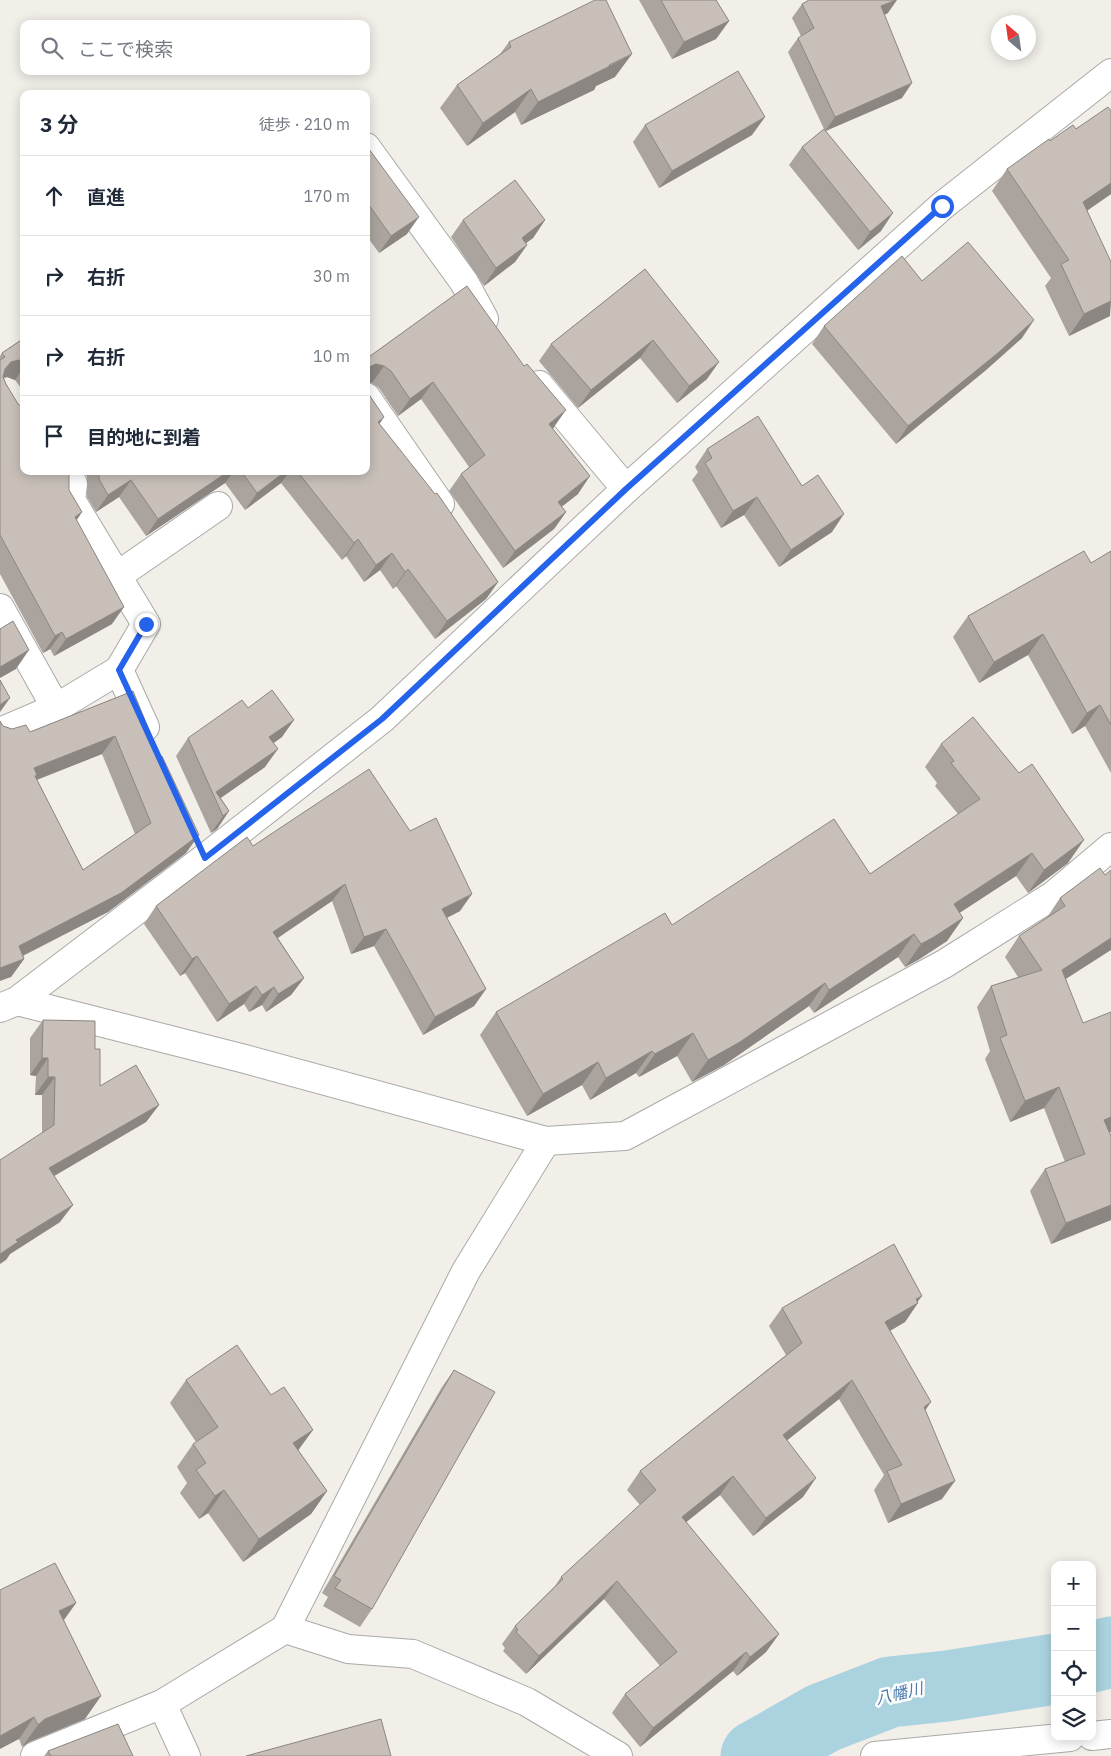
<!DOCTYPE html>
<html lang="ja">
<head>
<meta charset="utf-8">
<style>
  :root { --surface:#fff; --page:#f6f6f7; --text:#1f2937; --muted:#747a83; --line:#e0e1e3 }
  body { margin:0; font-family:"IBM Plex Sans","Noto Sans JP",sans-serif; background:var(--page); color:var(--text) }
  .controls { position:absolute; right:15px; bottom:15px; display:grid; overflow:hidden; border-radius:10px; box-shadow:0 2px 12px #0003 }
  .controls button { width:45px; height:45px; display:grid; place-items:center; padding:0; border:0; border-bottom:1px solid var(--line); background:var(--surface); color:var(--text); font:25px sans-serif }
  .compass { position:absolute; left:991px; top:15px; width:45px; height:45px; border-radius:50%; background:var(--surface); box-shadow:0 2px 12px #0003; rotate:331deg }
  .stop { position:absolute; width:15px; height:15px; margin:-11px; border:4px solid #2563eb; border-radius:50%; background:#fff }
  .stop.end { background:#2563eb; border-color:#fff; box-shadow:0 1px 5px #0008 }
  .list { margin:0; padding:0; list-style:none }
  h2 { display:flex; justify-content:space-between; align-items:center; height:65px; margin:0; padding:0 20px; font-size:21px }
  h2 small { font-size:16px; font-weight:400; color:var(--muted) }
  .list li { display:grid; grid-template-columns:32px 1fr auto; gap:15px; align-items:center; box-sizing:border-box; height:80px; padding:0 20px; border-top:1px solid var(--line) }
  .list b { display:block; font-size:19px; white-space:nowrap }
  .list em { font-size:16px; font-style:normal; color:var(--muted) }
  .icon { flex:none; width:28px; height:28px; fill:none; stroke:currentColor; stroke-width:2; stroke-linecap:round; stroke-linejoin:round }
  .map { position:relative; flex:none; width:1111px; height:1756px; overflow:hidden }
  .search { position:absolute; background:var(--surface); box-shadow:0 2px 12px #0003; left:20px; top:20px; width:350px; height:55px; display:flex; align-items:center; gap:12px; box-sizing:border-box; padding:0 18px; border-radius:10px; color:var(--muted); font-size:19px }
  .panel { position:absolute; background:var(--surface); box-shadow:0 2px 12px #0003; left:20px; top:90px; width:350px; height:385px; border-radius:10px }
  .map>svg:first-child { display:block }
</style>
</head>
<body>
<div class="map">
<svg width="1111" height="1756" viewBox="0 0 1111 1756">
  <rect width="100%" height="100%" fill="#f2efe9"/>
  <g fill="none" stroke-linecap="round" stroke-linejoin="round">
    <g stroke="#aad3df" stroke-width="71">
      <polyline points="1092,1657 1111,1652"/>
      <polyline points="756,1756 823,1718 890,1692 947,1686 1055,1669"/>
    </g>
    <defs>
      <g id="street">
        <polyline points="366,147 464,282 484,319"/>
        <polyline points="539,385 626,489"/>
        <polyline points="366,397 440,504"/>
        <polyline points="66,471 73,484 71,500 146,624 119,670 145,727"/>
        <polyline points="117,576 218,506"/>
        <polyline points="0,608 56,708"/>
        <polyline points="0,732 56,708 119,670"/>
        <polyline points="17,1001 245,1059 546,1141 625,1136 944,964 1054,895 1111,847"/>
        <polyline points="0,1008 17,1001 205,858 382,719 626,489 942,206 1111,73"/>
        <polyline points="285,1629 348,1649 413,1654 527,1702 618,1756"/>
        <polyline points="162,1704 186,1756"/>
        <polyline points="1092,1736 1111,1734"/>
        <polyline points="35,1756 162,1704 285,1629 466,1271 546,1141"/>
        <polyline points="875,1756 1070,1737"/>
      </g>
    </defs>
    <use href="#street" stroke="#a9a9a9" stroke-width="30"/>
    <use href="#street" stroke="#fff" stroke-width="28"/>
  </g>
  <g fill="#aba49e" fill-rule="evenodd">
    <polygon points="639,0 716,0 729,21 716,39 672,59"/>
    <polygon points="802,4 888,13 884,15 902,98 826,131 881,231 858,250 789,165 802,147 824,129 788,52 798,38 801,36 792,18"/>
    <polygon points="509,42 615,77 596,86 594,90 521,125 515,112 467,146 440,108 457,85 500,54"/>
    <polygon points="1111,111 1111,194 1087,211 1110,316 1069,336 1045,286 1051,278 992,191 1007,169 1050,141"/>
    <polygon points="645,125 752,135 659,188 633,142"/>
    <polygon points="366,145 407,234 379,253 366,235"/>
    <polygon points="463,220 545,220 533,238 526,243 527,245 515,262 484,286 451,237"/>
    <polygon points="645,269 707,379 677,403 640,358 578,408 539,361 551,344"/>
    <polygon points="922,281 1022,338 986,370 896,444 812,344 824,326"/>
    <polygon points="467,286 554,427 553,429 578,494 561,507 566,512 554,529 503,568 449,491 461,474 469,467 421,399 398,416 379,388 372,383 366,382 366,359"/>
    <polygon points="24,338 24,392 15,380 7,377 4,378 6,384 82,512 77,520 112,624 54,656 50,649 43,653 0,574 0,356 2,353"/>
    <polygon points="379,424 498,582 486,599 435,639 396,586 393,589 380,570 364,582 346,556 342,560 281,483 245,510 225,483 146,536 119,497 96,512 87,497 87,477 84,471 366,471"/>
    <polygon points="707,449 832,532 779,567 744,515 721,528 692,480 698,472 695,467"/>
    <polygon points="1111,551 1111,773 1085,726 1072,734 1028,655 979,683 953,637 968,616 1091,563"/>
    <path d="M133,691L186,853L108,912L23,956L24,959L11,977L3,726L12,729L30,732ZM102,754L135,834L83,870L37,780Z"/>
    <polygon points="248,708 282,737 273,743 265,767 221,798 229,811 217,829 211,833 176,756 188,738"/>
    <polygon points="941,744 1068,863 1028,893 1016,876 959,913 963,918 947,941 918,960 905,967 898,957 814,1013 809,1006 724,1065 692,1082 677,1056 639,1077 636,1073 590,1100 582,1085 527,1116 480,1035 496,1012 672,925 870,874 958,814 935,786 937,783 925,767"/>
    <polygon points="253,846 460,911 447,918 486,989 474,1006 423,1035 374,946 351,954 332,901 278,938 304,978 291,995 266,1012 262,1005 249,1012 244,1004 217,1022 185,973 180,976 144,924 156,906"/>
    <polygon points="1105,875 1066,979 1110,1133 1111,1220 1051,1244 1030,1191 1045,1169 1065,1162 1044,1108 1010,1122 985,1059 990,1051 977,1007 991,986 1018,977 1005,957 1019,936 1046,919 1060,898"/>
    <polygon points="43,1020 95,1049 100,1086 159,1105 146,1122 54,1176 60,1222 10,1254 6,1260 42,1133 42,1095 35,1095 36,1076 30,1075 30,1038"/>
    <polygon points="918,1302 905,1322 890,1331 925,1411 942,1499 888,1523 874,1490 884,1475 839,1399 787,1440 803,1497 753,1536 720,1495 686,1522 779,1634 766,1652 737,1676 733,1671 640,1747 612,1713 625,1694 660,1666 604,1599 526,1674 503,1651 505,1648 502,1644 515,1626 555,1586 561,1577 640,1505 627,1490 640,1471 786,1355 769,1326 782,1308"/>
    <polygon points="454,1370 372,1609 360,1627 323,1606 328,1597 322,1593 442,1387"/>
    <polygon points="186,1380 298,1450 327,1491 311,1514 243,1562 208,1513 199,1519 180,1493 187,1483 177,1467 193,1444 196,1442 170,1403"/>
    <polygon points="0,1590 76,1603 64,1620 85,1719 29,1742 22,1747 19,1739"/>
    <polygon points="48,1751 133,1756 44,1756"/>
  </g>
  <g fill="#8b8681">
    <polygon points="896,0 897,0 888,13 871,21 881,6"/>
    <polygon points="729,21 716,39 672,59 684,42"/>
    <polygon points="632,54 615,77 596,86 594,90 521,125 538,102"/>
    <polygon points="912,83 902,98 825,131 835,117"/>
    <polygon points="531,89 515,112 467,146 483,123"/>
    <polygon points="765,117 752,135 659,188 672,171"/>
    <polygon points="1111,183 1111,194 1067,224 1083,202"/>
    <polygon points="893,213 881,231 858,250 870,232"/>
    <polygon points="419,217 407,234 379,253 391,236"/>
    <polygon points="545,220 533,238 510,255 522,238"/>
    <polygon points="527,245 515,262 484,286 496,268"/>
    <polygon points="1111,301 1110,316 1069,336 1084,314"/>
    <polygon points="1034,320 1022,338 986,370 896,444 908,426"/>
    <polygon points="653,340 640,358 578,408 591,390"/>
    <polygon points="19,360 24,362 24,367 15,380 7,377 0,379 5,369 11,362"/>
    <polygon points="719,362 707,379 677,403 689,386"/>
    <polygon points="376,364 384,366 372,383 366,382 366,370 369,367"/>
    <polygon points="433,382 421,399 398,416 410,399"/>
    <polygon points="566,410 554,427 537,441 549,424"/>
    <polygon points="384,417 373,434 378,422"/>
    <polygon points="229,471 234,471 225,483 146,536 158,519"/>
    <polygon points="286,471 290,471 281,483 245,510 257,493"/>
    <polygon points="590,476 578,494 546,519 558,502"/>
    <polygon points="131,480 119,497 96,512 108,495"/>
    <polygon points="757,497 744,515 721,528 733,511"/>
    <polygon points="82,512 70,529 75,517"/>
    <polygon points="566,512 554,529 503,568 515,551"/>
    <polygon points="844,514 832,532 779,567 791,550"/>
    <polygon points="358,539 346,556 342,560 354,543"/>
    <polygon points="392,553 380,570 364,582 376,565"/>
    <polygon points="408,569 396,586 393,589 405,572"/>
    <polygon points="498,582 486,599 435,639 447,621"/>
    <polygon points="124,607 112,624 54,656 66,639"/>
    <polygon points="62,632 50,649 43,653 55,636"/>
    <polygon points="1043,634 1028,655 979,683 994,662"/>
    <polygon points="29,650 16,669 0,678 0,667"/>
    <polygon points="10,698 0,712 0,705 1,704"/>
    <polygon points="1100,705 1085,726 1072,734 1087,713"/>
    <polygon points="294,720 282,737 257,755 269,737"/>
    <polygon points="115,736 102,754 33,781 34,768"/>
    <polygon points="278,749 265,767 216,801 216,792"/>
    <polygon points="229,811 217,829 211,833 223,816"/>
    <polygon points="199,835 186,853 108,912 6,964 19,946"/>
    <polygon points="1084,840 1068,863 1028,893 1044,870"/>
    <polygon points="1032,853 1016,876 938,927 954,904"/>
    <polygon points="345,884 332,901 261,949 273,932"/>
    <polygon points="472,894 460,911 430,926 442,909"/>
    <polygon points="963,918 947,941 918,960 905,967 921,944"/>
    <polygon points="386,929 374,946 351,954 364,937"/>
    <polygon points="914,934 898,957 814,1013 829,990"/>
    <polygon points="1111,938 1111,950 1047,991 1062,970"/>
    <polygon points="197,956 185,973 180,976 192,959"/>
    <polygon points="24,959 11,977 0,981 0,968"/>
    <polygon points="304,978 291,995 266,1012 278,994"/>
    <polygon points="825,983 809,1006 724,1065 692,1082 708,1060"/>
    <polygon points="256,986 244,1004 217,1022 229,1004"/>
    <polygon points="274,987 262,1005 249,1012 262,995"/>
    <polygon points="486,989 474,1006 423,1035 435,1017"/>
    <polygon points="693,1033 677,1056 639,1077 655,1054"/>
    <polygon points="652,1051 636,1073 590,1100 606,1078"/>
    <polygon points="42,1058 48,1058 36,1076 30,1075"/>
    <polygon points="598,1062 582,1085 527,1116 543,1094"/>
    <polygon points="48,1077 55,1077 42,1095 35,1095"/>
    <polygon points="1059,1087 1044,1108 1010,1122 1025,1101"/>
    <polygon points="159,1105 146,1122 37,1186 49,1168"/>
    <polygon points="1111,1117 1111,1132 1089,1141 1104,1120"/>
    <polygon points="73,1205 60,1222 10,1254 6,1260 0,1264 0,1254 16,1240"/>
    <polygon points="1111,1205 1111,1220 1051,1244 1066,1223"/>
    <polygon points="922,1296 916,1304 918,1303 905,1322 872,1341 885,1322 916,1299"/>
    <polygon points="852,1380 839,1399 770,1454 783,1435"/>
    <polygon points="931,1402 918,1421 924,1407"/>
    <polygon points="313,1430 297,1452 293,1443"/>
    <polygon points="733,1476 720,1495 669,1536 682,1517"/>
    <polygon points="816,1478 803,1497 753,1536 766,1518"/>
    <polygon points="955,1481 942,1499 888,1523 901,1504"/>
    <polygon points="224,1490 208,1513 199,1519 215,1496"/>
    <polygon points="327,1491 311,1514 243,1562 259,1539"/>
    <polygon points="617,1581 604,1599 526,1674 539,1656"/>
    <polygon points="76,1603 60,1625 59,1611"/>
    <polygon points="779,1634 766,1652 737,1676 750,1657"/>
    <polygon points="746,1652 733,1671 640,1747 653,1728"/>
    <polygon points="101,1696 85,1719 29,1742 22,1747 38,1725 45,1719"/>
    <polygon points="34,1717 19,1739 0,1749 0,1736"/>
  </g>
  <g fill="#c7bfb8" stroke="#8b8681" fill-rule="evenodd">
    <polygon points="595,0 606,0 632,54 609,65 610,66 538,102 531,89 483,123 457,85 511,47 509,42"/>
    <polygon points="661,0 716,0 729,21 684,42"/>
    <polygon points="809,0 896,0 881,6 912,83 835,117 798,38 814,28 802,4"/>
    <polygon points="738,71 765,117 672,171 645,125"/>
    <polygon points="1108,107 1111,111 1111,183 1083,202 1111,262 1111,301 1084,314 1061,264 1069,260 1007,169 1049,139 1050,141 1073,125 1076,129"/>
    <polygon points="824,129 893,213 870,232 802,147"/>
    <polygon points="366,145 419,217 391,236 366,201"/>
    <polygon points="515,180 545,220 522,238 527,245 496,268 463,220"/>
    <polygon points="968,242 1034,320 998,353 908,426 824,326 902,256 922,281"/>
    <polygon points="645,269 719,362 689,386 653,340 591,390 551,344"/>
    <polygon points="467,286 524,366 527,364 566,410 549,424 590,476 558,502 566,512 515,551 461,474 485,455 433,382 410,399 391,371 384,366 376,364 369,367 366,370 366,359"/>
    <polygon points="24,338 24,362 19,360 11,362 5,369 3,377 6,384 18,404 24,409 24,471 69,471 69,490 82,512 75,517 124,607 66,639 62,632 55,636 0,535 0,360 5,357 2,353"/>
    <polygon points="366,390 384,417 378,422 435,494 437,493 498,582 447,621 408,569 405,572 392,553 376,565 358,539 354,543 297,471 366,471"/>
    <polygon points="758,416 802,486 818,475 844,514 791,550 757,497 733,511 705,463 712,458 707,449"/>
    <polygon points="99,471 229,471 158,519 131,480 108,495 99,479"/>
    <polygon points="241,471 286,471 257,493"/>
    <polygon points="1084,551 1091,563 1111,551 1111,725 1100,705 1087,713 1043,634 994,662 968,616"/>
    <polygon points="13,621 29,650 0,667 0,629"/>
    <polygon points="0,680 10,698 1,704 0,706"/>
    <polygon points="272,690 294,720 269,737 278,749 216,792 229,811 223,816 188,738 242,700 248,708"/>
    <path d="M133,691L160,757L162,756L199,835L121,893L19,946L24,959L0,968V721L3,726L12,729L26,725L30,732ZM115,736L151,823L83,870L35,776L37,775L34,768Z"/>
    <polygon points="973,717 1019,773 1032,764 1084,840 1044,870 1032,853 954,904 963,918 934,937 921,944 914,934 829,990 825,983 740,1042 708,1060 693,1033 655,1054 652,1051 606,1078 598,1062 543,1094 496,1012 665,913 672,925 834,819 870,874 980,799 951,763 954,761 941,744"/>
    <polygon points="369,769 410,831 436,818 472,894 442,909 486,989 435,1017 386,929 364,937 345,884 273,932 304,978 278,994 274,987 262,995 256,986 229,1004 197,956 192,959 156,906 247,837 253,846"/>
    <polygon points="1100,868 1105,875 1111,870 1111,938 1062,970 1083,1023 1111,1012 1111,1117 1104,1120 1111,1136 1111,1205 1066,1223 1045,1169 1085,1154 1059,1087 1025,1101 1000,1038 1007,1035 991,986 1042,970 1019,936 1065,906 1060,898"/>
    <polygon points="43,1020 95,1021 95,1049 100,1049 100,1086 136,1065 159,1105 49,1168 73,1205 16,1240 18,1242 0,1254 0,1160 54,1125 55,1077 48,1077 48,1058 42,1058"/>
    <polygon points="894,1244 922,1296 916,1299 918,1303 885,1322 931,1402 924,1407 955,1481 901,1504 887,1471 902,1465 852,1380 783,1435 816,1478 766,1518 733,1476 682,1517 779,1634 750,1657 746,1652 653,1728 625,1694 677,1652 617,1581 539,1656 516,1632 518,1630 515,1626 563,1579 561,1577 656,1490 640,1471 802,1343 782,1308"/>
    <polygon points="237,1345 271,1395 284,1387 313,1430 293,1443 327,1491 259,1539 224,1490 215,1496 196,1470 206,1463 193,1444 218,1427 186,1380"/>
    <polygon points="454,1370 495,1392 372,1609 335,1588 341,1580 334,1576"/>
    <polygon points="55,1563 76,1603 59,1611 101,1696 45,1719 38,1725 34,1717 0,1736 0,1590"/>
    <polygon points="381,1719 391,1756 246,1756"/>
    <polygon points="118,1724 133,1756 51,1756 48,1751"/>
  </g>
  <g fill="none" stroke-linecap="round" stroke-linejoin="round">
    <polyline stroke="#2563eb" stroke-width="6" points="146,624 119,670 205,858 382,719 626,489 942,206"/>
  </g>
  <g text-anchor="middle" dominant-baseline="central" stroke-width="5" stroke-linejoin="round" paint-order="stroke">
    <g font-size="16" font-style="italic" fill="#4a7aab" stroke="#fff">
      <text transform="translate(899 1693) rotate(-13)">八幡川</text>
    </g>
  </g>
</svg>
<div class="controls">
<button>+</button>
<button>−</button>
<button><svg class="icon" aria-label="locate" viewBox="0 0 24 24"><circle cx="12" cy="12" r="6"/><path d="M12 2v4M12 18v4M2 12h4M18 12h4"/></svg></button>
<button><svg class="icon" aria-label="layers" viewBox="0 0 24 24"><path d="M12 4l9 5-9 5-9-5zM3 14l9 5 9-5"/></svg></button>
</div>
<svg class="compass" viewBox="-18 -18 36 36"><path d="M0-13l5 13h-10z" fill="#e53935"/><path d="M0 13l5-13h-10z" fill="#747a83"/></svg>
<div class="stop" style="left:942px;top:206px"></div>
<div class="stop end" style="left:146px;top:624px"></div>
<div class="search"><svg class="icon" aria-label="search" viewBox="0 0 24 24"><circle cx="10" cy="10" r="6"/><path d="M15 15l6 6"/></svg>ここで検索</div>
<section class="panel">
<h2>3 分<small>徒歩 · 210 m</small></h2>
<ul class="list">
<li><svg class="icon" aria-label="ahead" viewBox="0 0 24 24"><path d="M12 20V5M6 11l6-6 6 6"/></svg><div><b>直進</b></div><em>170 m</em></li>
<li><svg class="icon" aria-label="right" viewBox="0 0 24 24"><path d="M7 20v-9h11M14 6l5 5-5 5"/></svg><div><b>右折</b></div><em>30 m</em></li>
<li><svg class="icon" aria-label="right" viewBox="0 0 24 24"><path d="M7 20v-9h11M14 6l5 5-5 5"/></svg><div><b>右折</b></div><em>10 m</em></li>
<li><svg class="icon" aria-label="arrive" viewBox="0 0 24 24"><path d="M6 21V4h12l-3 4 3 4H6"/></svg><div><b>目的地に到着</b></div></li>
</ul>
</section>
</div>
</body>
</html>
